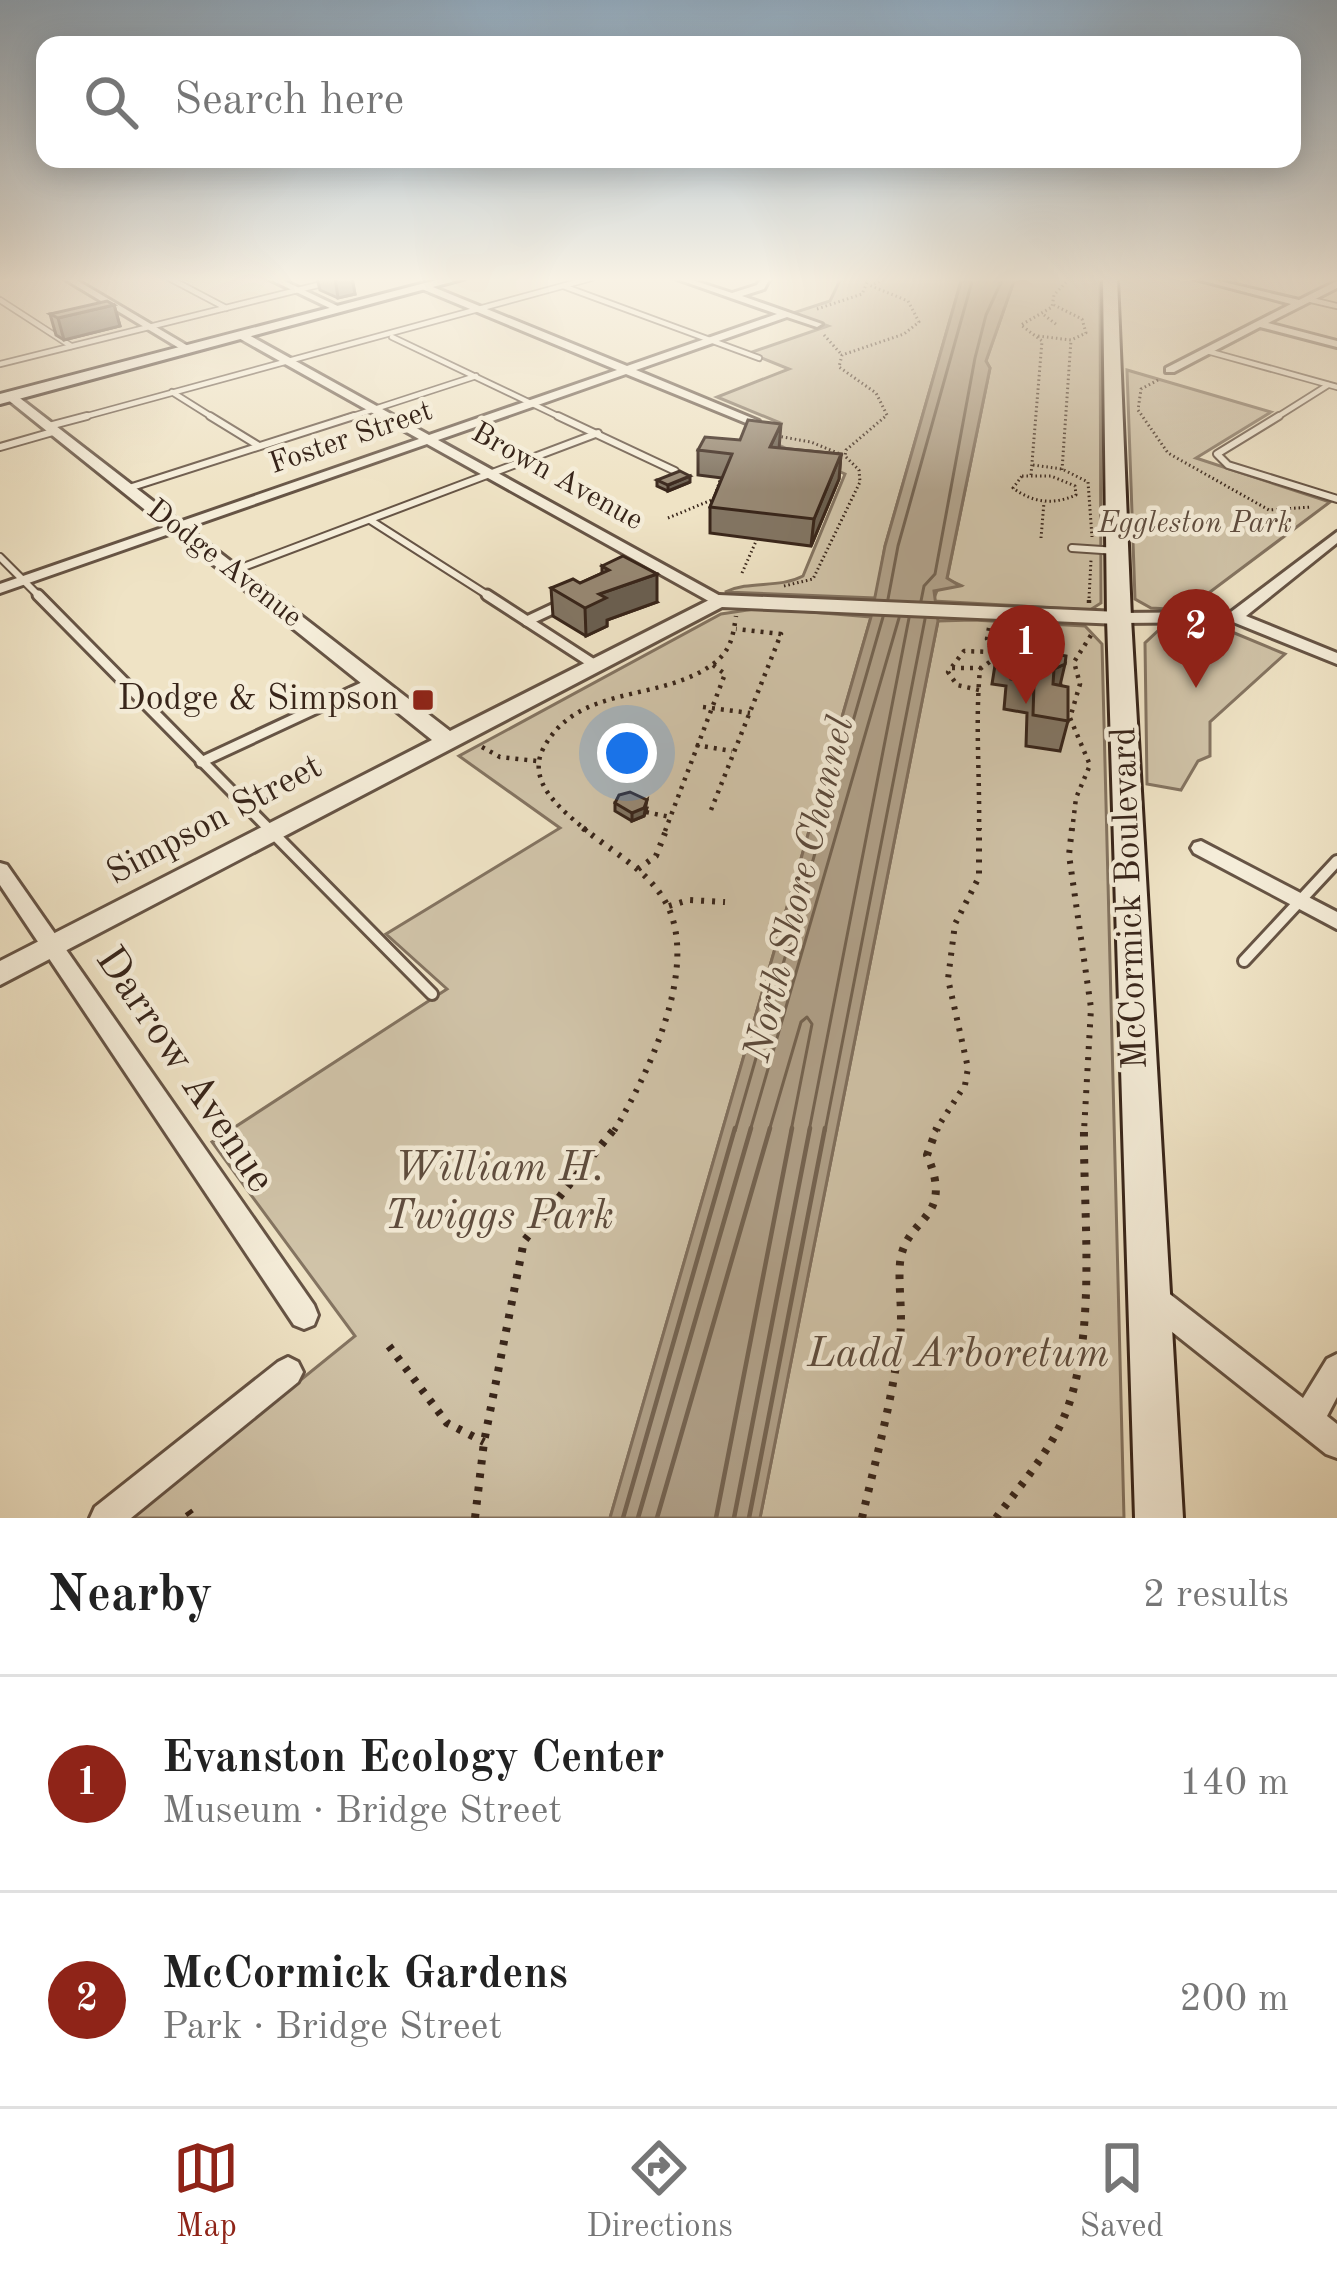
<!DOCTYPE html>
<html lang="en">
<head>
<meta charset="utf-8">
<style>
  :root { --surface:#fff; --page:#f6f6f6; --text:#222; --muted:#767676; --line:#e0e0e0; --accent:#8f2418 }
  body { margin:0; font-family:"Old Standard TT",serif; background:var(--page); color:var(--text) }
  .you { position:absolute; left:627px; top:753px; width:42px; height:42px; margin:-30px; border:9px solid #fff; border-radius:50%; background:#1a73e8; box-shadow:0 0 0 18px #1a73e833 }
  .badge { display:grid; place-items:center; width:78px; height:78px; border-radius:50%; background:var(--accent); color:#fff; font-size:39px; font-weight:700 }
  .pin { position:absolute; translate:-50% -99px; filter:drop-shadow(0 3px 6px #0008) }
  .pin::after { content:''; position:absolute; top:63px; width:42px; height:36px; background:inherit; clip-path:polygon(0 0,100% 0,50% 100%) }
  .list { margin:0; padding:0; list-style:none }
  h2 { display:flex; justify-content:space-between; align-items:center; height:156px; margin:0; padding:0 48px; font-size:51px }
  h2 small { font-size:39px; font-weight:400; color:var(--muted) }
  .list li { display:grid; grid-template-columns:78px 1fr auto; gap:36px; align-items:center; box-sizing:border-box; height:216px; padding:0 48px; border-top:3px solid var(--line) }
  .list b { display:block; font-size:45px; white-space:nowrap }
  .list p { margin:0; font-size:39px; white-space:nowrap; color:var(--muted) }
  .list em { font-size:39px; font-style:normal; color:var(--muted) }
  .icon { flex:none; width:66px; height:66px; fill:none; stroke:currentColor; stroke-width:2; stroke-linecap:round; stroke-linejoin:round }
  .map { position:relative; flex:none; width:1337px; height:1518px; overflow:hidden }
  .search { position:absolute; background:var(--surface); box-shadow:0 6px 30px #0003; left:36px; right:36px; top:36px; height:132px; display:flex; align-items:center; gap:30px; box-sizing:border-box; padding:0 42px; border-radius:24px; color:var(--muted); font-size:45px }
  .sheet { height:588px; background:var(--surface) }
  nav { display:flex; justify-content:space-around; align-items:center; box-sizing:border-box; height:168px; border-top:3px solid var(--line); background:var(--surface); font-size:33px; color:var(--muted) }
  nav a { display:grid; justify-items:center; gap:6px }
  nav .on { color:var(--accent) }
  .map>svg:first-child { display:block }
</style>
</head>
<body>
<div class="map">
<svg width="1337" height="1518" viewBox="0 0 1337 1518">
  <rect width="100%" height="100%" fill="#efe3c5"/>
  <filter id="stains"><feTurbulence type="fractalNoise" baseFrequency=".00167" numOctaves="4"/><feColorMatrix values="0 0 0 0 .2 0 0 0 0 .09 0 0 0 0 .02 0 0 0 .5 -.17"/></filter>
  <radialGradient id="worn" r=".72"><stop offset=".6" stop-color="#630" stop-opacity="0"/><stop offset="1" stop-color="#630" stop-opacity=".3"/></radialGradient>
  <g fill="#d0c3a8" stroke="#847461" stroke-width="3">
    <path d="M841,278H962L885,546L876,598L725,592C751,580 778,589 803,576L845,474L751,433L778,422L717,397L789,369L749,353L828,326L793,313L830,301Z"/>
    <polygon points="1015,278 1100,278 1101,603 1090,610 933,601 938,588 960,585 947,579 990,368 986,361"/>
    <polygon points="1127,370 1271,412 1196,458 1330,502 1186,610 1151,608 1135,599"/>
    <polygon points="761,608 871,617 610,1518 130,1518 355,1336 212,1142 447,989 386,934 560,828 459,756 721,614"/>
    <polygon points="973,620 1085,626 1102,644 1124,1518 760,1518 938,621"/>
    <polygon points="1220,627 1285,654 1210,722 1210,756 1198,761 1181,790 1147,784 1145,643 1161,628"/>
  </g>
  <polygon fill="#b1a28b" stroke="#81705e" stroke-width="3" points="962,278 1015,278 986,361 990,368 947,578 960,586 934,591 938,621 760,1518 610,1518 871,617 885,546"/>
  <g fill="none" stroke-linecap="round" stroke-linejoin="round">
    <g stroke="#746452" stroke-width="3">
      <polyline points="888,599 898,546 973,278"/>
      <polyline points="921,601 924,586 935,574 975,358 986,315 1003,278"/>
      <polyline points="735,1131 883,617"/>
      <polyline points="750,1131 899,618"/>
      <polyline points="769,1131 801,1022 807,1017 812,1024 791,1131"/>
      <polyline points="809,1131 909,618"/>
      <polyline points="825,1131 925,619"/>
    </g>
    <g stroke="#746452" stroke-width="4.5">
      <polyline points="623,1518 735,1128"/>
      <polyline points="638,1518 751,1128"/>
      <polyline points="657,1518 770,1128"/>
      <polyline points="716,1518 792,1128"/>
      <polyline points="734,1518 810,1128"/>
      <polyline points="749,1518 825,1128"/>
    </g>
    <defs>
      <g id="service-far3">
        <polyline points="169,278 226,308"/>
        <polyline points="563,286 759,358"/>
        <polyline points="1307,299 1337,306"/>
        <polyline points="0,300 71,346"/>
        <polyline points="392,337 564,419"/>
        <polyline points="1207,351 1337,387"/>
        <polyline points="0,364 346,278"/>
        <polyline points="172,392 215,419"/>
        <polyline points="76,419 592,278"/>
        <polyline points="344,419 476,376"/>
        <polyline points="1274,419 1328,385"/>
      </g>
      <g id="service-far2">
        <polyline points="210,416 259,446"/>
        <polyline points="558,416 675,471"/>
        <polyline points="1279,416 1217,454 1228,465 1337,499"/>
        <polyline points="49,426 87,416"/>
        <polyline points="0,447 56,431"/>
        <polyline points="129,488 354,416"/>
        <polyline points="370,520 492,598"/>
        <polyline points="1072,548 1117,551"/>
        <polyline points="0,557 41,598"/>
        <polyline points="233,571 598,433"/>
      </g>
      <g id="service-far1">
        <polyline points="38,595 271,831"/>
        <polyline points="487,595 595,665"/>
        <polyline points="527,621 559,606"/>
        <polyline points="201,762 373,682"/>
      </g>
      <g id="service">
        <polyline points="268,828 432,994"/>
        <polyline points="1244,961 1337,861"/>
      </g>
      <g id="minor">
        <polygon points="63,278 73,278 193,349 184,351"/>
        <polygon points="267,278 278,278 344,309 336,311"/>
        <polygon points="674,278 686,278 732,293 757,285 762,278 770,278 764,289 742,296 822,324 817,327 787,317 636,370 759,421 759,425 751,425 626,374 438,440 724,598 724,604 714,604 427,444 0,593 0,584 419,439 237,337 237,333 245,333 429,435 617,370 422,289 422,285 428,285 627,366 777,314"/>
        <polygon points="1192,278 1206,278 1299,300 1337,281 1337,288 1268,323 1337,341 1337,347 1260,327 1174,372 1166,372 1166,368 1291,304"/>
        <polygon points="1337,532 1337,543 1246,616 1337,653 1337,664 1233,622 1119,623 1111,618 1119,613 1231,612"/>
        <polygon points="1201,841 1337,912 1337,929 1194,853 1191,848 1194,843"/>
        <polygon points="0,863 7,865 314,1305 318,1315 314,1325 304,1329 294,1325 0,885"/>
        <polygon points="1152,1284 1162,1288 1303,1398 1327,1359 1337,1354 1337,1397 1327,1416 1337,1424 1337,1458 1326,1454 1142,1308 1138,1298 1142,1288"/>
        <polygon points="288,1357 298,1362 303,1372 298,1382 131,1518 90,1518 95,1507 278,1362"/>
      </g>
      <polygon id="tertiary" points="12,392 450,731 719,595 1119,612 1129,618 1119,624 722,607 0,985 0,961 432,740 7,399 5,396"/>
      <g id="secondary">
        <polygon points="444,278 466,278 0,404 0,394"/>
        <polygon points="1103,278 1117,278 1131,618 1183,1518 1135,1518 1107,618"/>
      </g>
    </defs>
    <use href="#service-far3" stroke="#665445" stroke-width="8"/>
    <use href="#service-far2" stroke="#665445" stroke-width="10"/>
    <use href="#service-far1" stroke="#665445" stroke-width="15"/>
    <use href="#service" stroke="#665445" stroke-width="16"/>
    <use href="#minor" stroke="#665445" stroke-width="6"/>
    <use href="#tertiary" stroke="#665445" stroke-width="6"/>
    <use href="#secondary" stroke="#38251a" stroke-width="6"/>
    <g stroke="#38251a" stroke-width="3" stroke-dasharray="1.5 3" stroke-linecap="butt">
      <polyline points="874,284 887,278"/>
      <polyline points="817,309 862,294 869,278"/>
      <polyline points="1044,315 1057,325"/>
      <polyline points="824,335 842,355"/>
      <polyline points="1038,336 1071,340 1086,333 1082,319 1054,305"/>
      <polyline points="1158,380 1141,389 1138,410 1168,453 1269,510 1311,507"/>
      <polyline points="777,436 811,442 845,456"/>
      <polyline points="1033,465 1062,469 1088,482 1092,537"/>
      <polyline points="1062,470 1071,340"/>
      <polyline points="1031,475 1042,341 1021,325 1052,307 1054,295 1070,278"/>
      <path d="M1022,476H1051L1075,486L1076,495C1053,505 1033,503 1013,488Z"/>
      <polyline points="668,518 714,499 720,480"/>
      <polyline points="1041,538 1044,502"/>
      <polyline points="742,573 757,539"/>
      <polyline points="784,586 813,579 860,482 859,470 845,456 846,450 887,415 876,393 839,367 842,355 904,334 919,322 908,301 869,285"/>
      <polyline points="1089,598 1091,560"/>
    </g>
    <g stroke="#38251a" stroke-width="4.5" stroke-dasharray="3 6" stroke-linecap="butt">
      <polyline points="1089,603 1089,595"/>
      <polyline points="989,628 987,639 994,656"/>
      <polyline points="952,668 981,668"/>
      <polyline points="979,690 957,685 948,672 964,651 991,652"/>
      <polyline points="703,707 750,713"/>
      <polyline points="696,745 732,751"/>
      <polyline points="482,747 500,757 537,761"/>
      <polyline points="711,810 781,634 736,629"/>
      <polyline points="646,812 670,817"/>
      <path d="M587,831C563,811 526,783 543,749C577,683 660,703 713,664C731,651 733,636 736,616"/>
      <polyline points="665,831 725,674 713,665"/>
      <path d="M979,831C980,776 975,723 980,669L995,658"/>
      <polyline points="1072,831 1076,798 1090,765 1070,718 1080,684 1074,662 1093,632"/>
    </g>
    <g stroke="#38251a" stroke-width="6" stroke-dasharray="3 8" stroke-linecap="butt">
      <path d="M583,828C611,851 649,871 666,903C701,967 647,1076 614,1131"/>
      <polyline points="1072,828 1069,855 1091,1008 1084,1131"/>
      <polyline points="638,869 656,856 667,828"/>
      <polyline points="669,906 689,900 725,902"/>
      <polyline points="935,1131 965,1085 968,1068 948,979 955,924 979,877 979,828"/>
    </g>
    <g stroke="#38251a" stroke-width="8" stroke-dasharray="4.5 9" stroke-linecap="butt">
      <polyline points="389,1346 447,1423 484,1442"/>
      <polyline points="188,1511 193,1518"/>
      <polyline points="475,1518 484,1442 524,1241 615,1128"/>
      <path d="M862,1518C876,1458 893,1398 900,1337C903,1312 898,1287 900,1263C905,1215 956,1222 927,1155L937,1128"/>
      <path d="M996,1518C1020,1486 1048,1454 1064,1417C1098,1337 1083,1215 1084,1128"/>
    </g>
    <use href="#service-far3" stroke="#f5edd9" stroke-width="4.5"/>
    <use href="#service-far2" stroke="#f5edd9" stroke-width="6"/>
    <use href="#service-far1" stroke="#f5edd9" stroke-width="9"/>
    <use href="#service" stroke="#f5edd9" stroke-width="10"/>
    <use href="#minor" fill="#f5edd9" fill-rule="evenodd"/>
    <use href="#tertiary" fill="#f5edd9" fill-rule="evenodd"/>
    <use href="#secondary" fill="#f5edd9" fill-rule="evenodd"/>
  </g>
  <g fill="#827563" stroke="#38251a" stroke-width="3">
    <polygon points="317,278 352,278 355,294 338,298 320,290"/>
    <polygon points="114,305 120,326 64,340 56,335 50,314"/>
    <polygon points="779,448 841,454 839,479 811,546 710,533 710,507 722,478 698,475 698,450"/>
    <polygon points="657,480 690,482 668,491 657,486"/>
    <polygon points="602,566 657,602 607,620 607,626 586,636 553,616 551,588 580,583 602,573"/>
    <polygon points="1000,634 1041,645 1055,654 1068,721 1060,751 1026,746 1027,713 1004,709 1006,686 992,684"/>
    <polygon points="615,803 647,808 644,816 632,821 615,811"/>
  </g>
  <g fill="#6a5f50" stroke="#38251a" stroke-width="3">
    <polygon points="335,278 352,278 355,294 338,298"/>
    <polygon points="114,305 120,326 64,340 58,318"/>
    <polygon points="781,424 779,449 770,447"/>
    <polygon points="841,454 839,479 811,546 814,519"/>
    <polygon points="690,476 690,482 668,491 668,485"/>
    <polygon points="657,574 657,602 607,620 607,626 586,636 585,608 599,594"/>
    <polygon points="1065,664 1058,694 1047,698 1054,669"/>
    <polygon points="647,800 644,816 632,821 632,813"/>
  </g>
  <g fill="#978873" stroke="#38251a" stroke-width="3">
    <polygon points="107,301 114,305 58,318 50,314"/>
    <polygon points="748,420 781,424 770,447 841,454 814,519 710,507 732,454 698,450 705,437 740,440"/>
    <polygon points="680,471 690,476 668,485 657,480"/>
    <polygon points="623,556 657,574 599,594 606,598 585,608 551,588 573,579 580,583 609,570 602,566"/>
    <polygon points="1000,634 1041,640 1041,645 1055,647 1055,654 1066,656 1065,664 1054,669 1053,684 1068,687 1068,721 1033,715 1034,683 1011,679 1012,657 998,655"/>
    <polygon points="630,792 647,800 644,808 632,813 615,803 619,795"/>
  </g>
  <linearGradient id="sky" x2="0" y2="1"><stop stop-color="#92adc3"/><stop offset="0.57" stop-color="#f8f2e5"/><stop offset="1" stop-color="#f8f2e5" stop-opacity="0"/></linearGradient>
  <rect width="1337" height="490" fill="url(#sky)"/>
  <rect fill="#8f2418" stroke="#f5edd9" stroke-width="4.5" x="411" y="688" width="24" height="24" rx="6"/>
  <g text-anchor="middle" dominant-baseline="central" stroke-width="9" stroke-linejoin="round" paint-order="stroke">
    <g font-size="30" fill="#38251a" stroke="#f5edd9">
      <text transform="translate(351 438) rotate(-19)">Foster Street</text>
      <text transform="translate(557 477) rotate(29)">Brown Avenue</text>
      <text transform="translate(224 564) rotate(38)">Dodge Avenue</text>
    </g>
    <g font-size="30" font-style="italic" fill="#5e4c3e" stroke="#f5edd9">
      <text x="1195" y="524">Eggleston Park</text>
    </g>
    <g font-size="36" fill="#38251a" stroke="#f5edd9" text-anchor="end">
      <text x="399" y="700">Dodge &amp; Simpson</text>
    </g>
    <g font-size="36" fill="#38251a" stroke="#f5edd9">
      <text transform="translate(215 821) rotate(-28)">Simpson Street</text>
      <text transform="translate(1131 898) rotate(-92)">McCormick Boulevard</text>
    </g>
    <g font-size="39" font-style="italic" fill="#5c4a3c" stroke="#f5edd9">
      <text transform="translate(800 889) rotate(-76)">North Shore Channel</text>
    </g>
    <g font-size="42" fill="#38251a" stroke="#f5edd9">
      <text transform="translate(184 1070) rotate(56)">Darrow Avenue</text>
    </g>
    <g font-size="42" font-style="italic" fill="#5e4c3e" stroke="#f5edd9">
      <text x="499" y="1169">William H.<tspan x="499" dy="48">Twiggs Park</tspan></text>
      <text x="958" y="1355">Ladd Arboretum</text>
    </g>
  </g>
  <rect width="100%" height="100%" filter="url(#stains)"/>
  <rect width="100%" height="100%" fill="url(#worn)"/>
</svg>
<div class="you"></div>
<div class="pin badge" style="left:1026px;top:704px">1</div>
<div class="pin badge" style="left:1196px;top:688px">2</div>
<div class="search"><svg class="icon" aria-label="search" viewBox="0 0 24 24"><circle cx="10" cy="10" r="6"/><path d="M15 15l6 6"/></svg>Search here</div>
</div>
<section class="sheet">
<h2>Nearby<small>2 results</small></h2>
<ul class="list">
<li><span class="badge">1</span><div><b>Evanston Ecology Center</b><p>Museum · Bridge Street</p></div><em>140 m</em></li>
<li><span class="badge">2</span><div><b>McCormick Gardens</b><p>Park · Bridge Street</p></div><em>200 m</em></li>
</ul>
</section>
<nav>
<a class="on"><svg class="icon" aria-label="map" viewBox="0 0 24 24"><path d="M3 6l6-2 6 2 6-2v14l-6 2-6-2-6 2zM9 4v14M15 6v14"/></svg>Map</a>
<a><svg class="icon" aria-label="directions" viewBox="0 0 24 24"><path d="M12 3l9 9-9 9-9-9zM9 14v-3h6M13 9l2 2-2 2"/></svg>Directions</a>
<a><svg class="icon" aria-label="saved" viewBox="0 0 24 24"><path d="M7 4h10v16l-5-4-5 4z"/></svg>Saved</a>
</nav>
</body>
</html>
